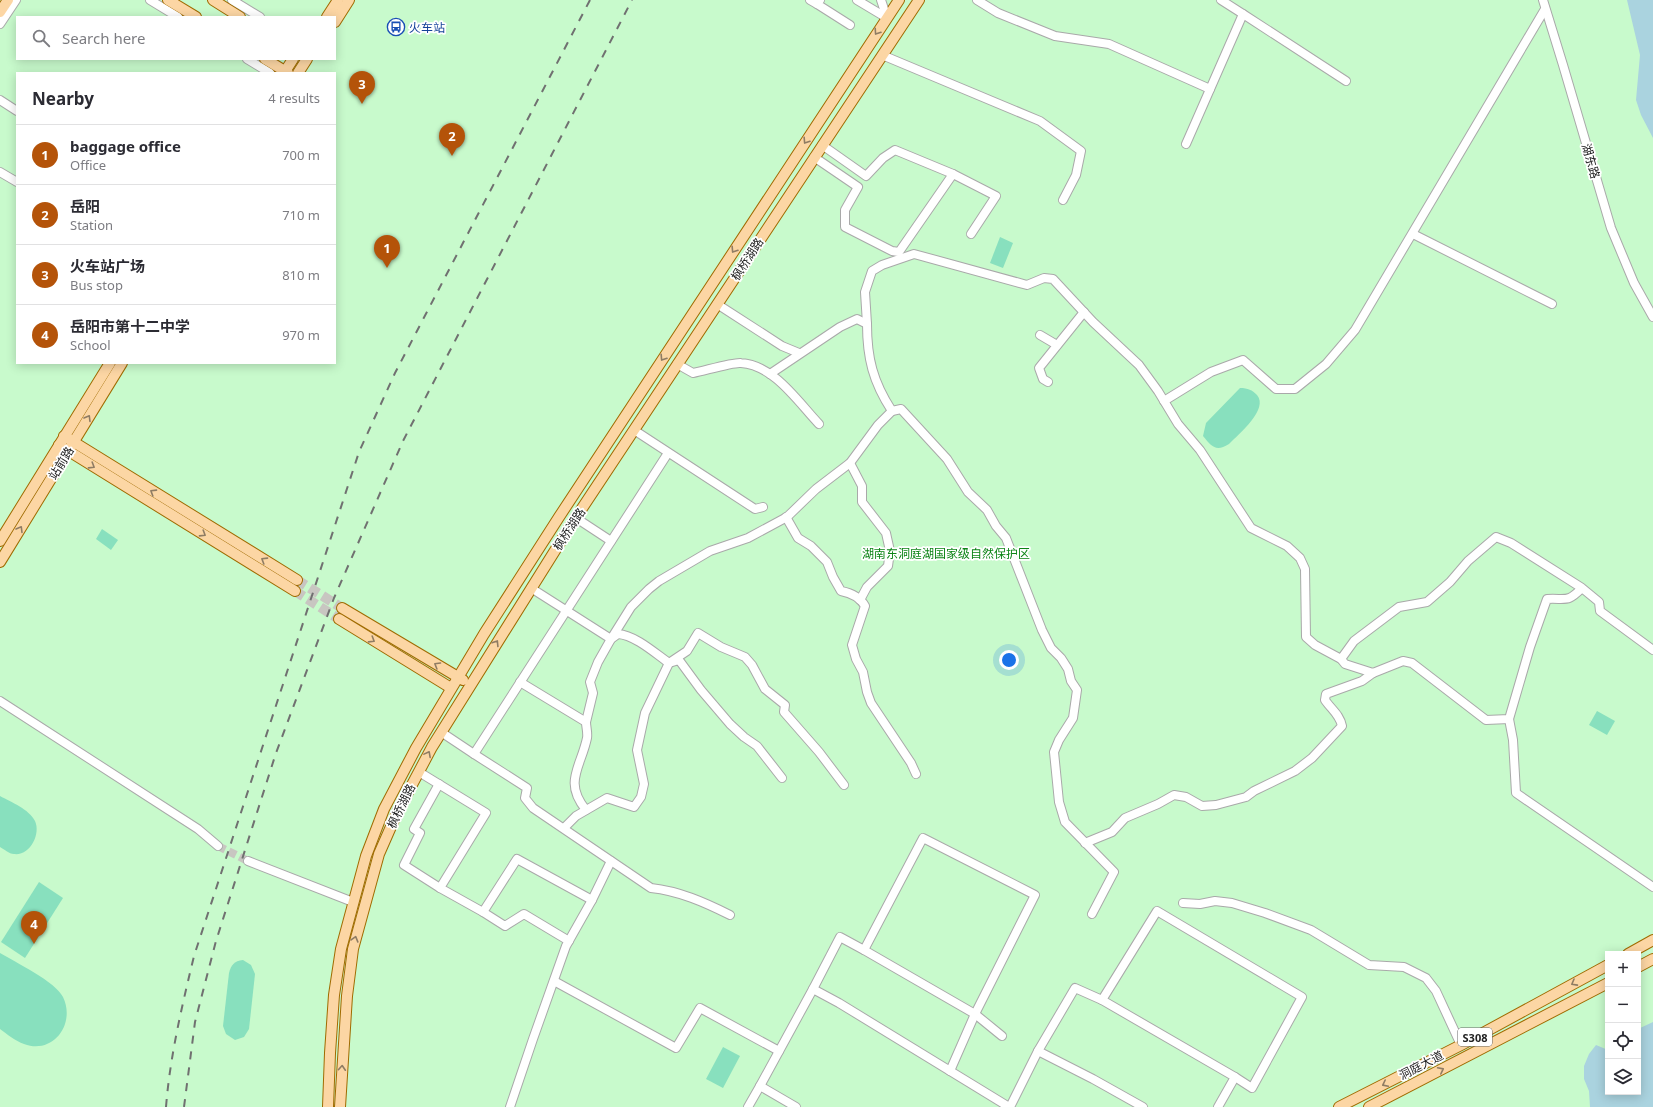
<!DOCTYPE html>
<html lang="en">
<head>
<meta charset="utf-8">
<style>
  :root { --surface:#fff; --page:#f7f7f7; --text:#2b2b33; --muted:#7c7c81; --line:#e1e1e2; --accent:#b45309 }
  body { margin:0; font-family:"Noto Sans","Noto Sans SC",sans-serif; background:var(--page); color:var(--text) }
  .controls { position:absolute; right:12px; bottom:12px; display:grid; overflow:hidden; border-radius:0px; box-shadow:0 2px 10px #0003 }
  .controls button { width:36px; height:36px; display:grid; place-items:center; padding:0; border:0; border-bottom:1px solid var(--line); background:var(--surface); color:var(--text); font:20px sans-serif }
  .you { position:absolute; left:1009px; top:660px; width:14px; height:14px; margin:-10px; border:3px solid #fff; border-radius:50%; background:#1a73e8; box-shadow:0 0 0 6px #1a73e833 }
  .badge { display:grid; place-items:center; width:26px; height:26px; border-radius:50%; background:var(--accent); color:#fff; font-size:13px; font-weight:700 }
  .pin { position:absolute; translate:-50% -33px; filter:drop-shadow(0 1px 2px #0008) }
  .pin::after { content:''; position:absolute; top:21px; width:14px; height:12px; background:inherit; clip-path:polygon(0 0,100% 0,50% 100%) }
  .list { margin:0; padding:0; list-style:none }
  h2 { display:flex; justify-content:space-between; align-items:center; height:52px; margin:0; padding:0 16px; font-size:17px }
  h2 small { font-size:13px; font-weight:400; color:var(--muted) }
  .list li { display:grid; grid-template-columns:26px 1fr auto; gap:12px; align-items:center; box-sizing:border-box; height:60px; padding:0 16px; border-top:1px solid var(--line) }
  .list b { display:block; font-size:15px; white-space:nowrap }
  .list p { margin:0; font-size:13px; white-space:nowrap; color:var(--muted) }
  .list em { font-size:13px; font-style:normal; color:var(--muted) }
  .icon { flex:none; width:22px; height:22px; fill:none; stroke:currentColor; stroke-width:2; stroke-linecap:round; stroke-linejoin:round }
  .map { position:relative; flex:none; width:1653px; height:1107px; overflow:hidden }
  .search { position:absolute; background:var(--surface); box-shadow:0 2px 10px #0003; left:16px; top:16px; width:320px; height:44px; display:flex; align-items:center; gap:10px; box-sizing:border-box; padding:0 14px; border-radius:0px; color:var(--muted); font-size:15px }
  .panel { position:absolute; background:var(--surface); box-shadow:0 2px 10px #0003; left:16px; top:72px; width:320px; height:292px; border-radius:0px }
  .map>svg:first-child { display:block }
</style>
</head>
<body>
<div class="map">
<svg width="1653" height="1107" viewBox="0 0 1653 1107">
  <rect width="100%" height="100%" fill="#f2efe9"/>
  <path fill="#c8facc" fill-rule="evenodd" d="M0,0H1653V1107H0ZM17,17H335V59H17ZM17,73H335V363H17ZM1608,954H1638V1092H1608Z"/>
  <g fill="#88e0be">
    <polygon points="1000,237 1013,243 1003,268 990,263"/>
    <path d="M1240,388C1248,388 1252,390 1257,395C1269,409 1239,434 1229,444C1216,452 1212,447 1203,436L1206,423Z"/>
    <polygon points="102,529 118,540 111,550 96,539"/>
    <polygon points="1597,711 1615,721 1607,735 1589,725"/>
    <path d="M0,796C11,802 29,809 35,821C41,834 30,856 14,854C9,854 4,849 0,847Z"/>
    <polygon points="39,882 63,898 25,958 1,942"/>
    <path d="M0,953C15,962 56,982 63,997C76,1024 53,1055 24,1044C15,1041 7,1034 0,1029Z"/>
    <path d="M243,960L251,965L255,974L249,1029L244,1037L235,1040L226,1034L223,1026L229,973C231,965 234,961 243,960Z"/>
    <polygon points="723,1047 740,1056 723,1088 706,1079"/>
  </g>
  <g fill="#aad3df">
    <polygon points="1627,0 1653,0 1653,138 1641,115 1636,100 1640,55"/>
    <polygon points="1653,1022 1653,1107 1590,1107 1589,1091 1584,1079 1584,1066 1589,1054 1596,1045 1608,1050 1608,1092 1638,1092 1638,1029"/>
  </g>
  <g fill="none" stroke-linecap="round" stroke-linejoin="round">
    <polyline stroke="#c8c6c1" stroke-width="8" stroke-dasharray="8 4" stroke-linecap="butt" points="218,846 248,861"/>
    <g stroke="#c8c6c1" stroke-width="10" stroke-dasharray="10 5" stroke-linecap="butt">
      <polyline points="297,580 342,608"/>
      <polyline points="295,591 339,619"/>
    </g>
    <defs>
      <g id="minor">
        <polyline points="150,0 178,17"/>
        <polyline points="232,0 260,17"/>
        <polyline points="810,0 817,4"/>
        <polyline points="820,0 817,4 850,25"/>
        <polyline points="857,0 887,18"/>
        <polyline points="881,0 887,18"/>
        <polyline points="977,0 998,13 1055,36 1109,44 1210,89"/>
        <polyline points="1543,0 1563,65 1611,228 1634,283 1653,317"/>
        <polyline points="1243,14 1346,81"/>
        <polyline points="0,24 16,0"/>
        <polyline points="882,55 1040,121 1081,151 1076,175 1063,200"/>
        <polyline points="247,59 270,73"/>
        <polyline points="0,100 17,111"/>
        <polyline points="1186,144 1243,14 1221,0"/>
        <polyline points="814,157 858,187 845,210 845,227 892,251 899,252 953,174 895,150 883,158 866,176 822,145"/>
        <polyline points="0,172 17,182"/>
        <polyline points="953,174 996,196 971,234"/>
        <polyline points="1413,234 1552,304"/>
        <polyline points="717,304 782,346 799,353"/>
        <polyline points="867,324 865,292 872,271 882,265 914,254 1027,285 1044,278 1053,279 1093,322 1139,365 1158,391 1178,424 1200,450 1251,528 1287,546 1300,558 1305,569 1306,637 1315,645 1341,659"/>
        <polyline points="1040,335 1057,345"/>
        <path d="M677,364L693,373C704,371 733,362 741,363C774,365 798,402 819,424"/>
        <path d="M770,374L840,327L857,319L867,324C867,358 873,382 892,411L901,409L947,459L968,492L987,510L996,526L1006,538L1042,630L1051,648L1061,658L1068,669L1071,681L1077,690L1073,718L1059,740L1054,752L1059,802L1065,822L1114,872L1092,914"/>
        <polyline points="1048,382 1043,379 1039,368 1084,312"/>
        <polyline points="1164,401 1211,372 1243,360 1276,389 1295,389 1326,364 1355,330 1545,9"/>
        <polyline points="634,430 755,509 763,507"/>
        <polyline points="850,463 862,486 862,502 886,533 890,551 888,566 867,587 860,600"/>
        <path d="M786,517L798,538L811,546L827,562L833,577L841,591C851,593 860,597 865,606L852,645L856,659L863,672L867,692L871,703L911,763L916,774"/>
        <polyline points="576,518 611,541"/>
        <polyline points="531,588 611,639 631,607 649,589 659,581 710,551 748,538 787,517 816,489 850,463 878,425 892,411"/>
        <path d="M1582,588C1567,603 1567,598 1547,599L1530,647L1509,719L1486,720L1412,663L1403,661L1373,673L1345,664L1341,659L1354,641L1399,607L1427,602L1450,582L1468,561L1496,537L1511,543L1582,588L1599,602L1600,611L1653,650"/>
        <path d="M520,682L586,722C586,727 588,733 587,738C581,767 563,782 586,810"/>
        <polyline points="0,701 198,829 218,846"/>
        <polyline points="1509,719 1513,740 1516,793 1653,887"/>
        <path d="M586,722L593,693L590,682L598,662L611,639L618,634C635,635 656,654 669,663L679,660L701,690L730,724L744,737L757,746L782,778"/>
        <polyline points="441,732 474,754 668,453"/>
        <path d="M474,754L527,788L525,798L533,808L651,888C679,891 704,902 730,915"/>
        <polyline points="419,772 486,813 440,888 483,912"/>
        <polyline points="439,784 414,829 420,833 404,865 440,888"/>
        <polyline points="564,828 576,816 607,798 634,807 641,797 644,784 637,750 645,713 669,663 687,651 698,633 721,647 745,657 752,665 765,689 785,705 784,712 819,752 844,785"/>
        <path d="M1085,843L1112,832L1125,818L1158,804L1174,795L1186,797L1202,806L1216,805L1246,797L1254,791L1295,771L1312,758L1342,726C1340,715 1331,709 1325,700L1326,694L1362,681L1373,673"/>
        <polyline points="248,861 353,902"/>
        <polyline points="1183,903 1200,904 1215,901 1232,903 1265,913 1311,930 1369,965 1404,967 1426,978 1436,991 1461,1045"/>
        <polyline points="569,941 524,914 505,926 483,912 517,859 592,900"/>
        <polyline points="864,950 975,1014 1002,1036"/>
        <polyline points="554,981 676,1048 700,1008 779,1051"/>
        <polyline points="813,989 839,1003 1009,1107"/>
        <polyline points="1102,1000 1157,911 1302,997 1252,1088 1235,1077"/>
        <polyline points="1038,1051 1093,1079 1143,1107"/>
        <polyline points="510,1107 533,1039 566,946 592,900 611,861"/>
        <polyline points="748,1107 760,1086"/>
        <polyline points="796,1107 760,1086 813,989 840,937 864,950 923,838 1035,895 975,1014 950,1071"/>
        <polyline points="1010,1107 1038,1051 1075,988 1102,1000 1235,1077 1218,1107"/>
      </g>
      <g id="major">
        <polyline points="168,0 196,17"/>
        <polyline points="213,0 240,17"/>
        <polyline points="0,12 8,0"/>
        <polyline points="327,17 338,0"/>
        <polyline points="335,22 349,0"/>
        <polyline points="265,59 288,73"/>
        <polyline points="284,73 293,59"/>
        <polyline points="298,73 307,59"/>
        <polyline points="64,436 297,580"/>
        <polyline points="59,445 295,591"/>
        <polyline points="0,541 110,363"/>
        <polyline points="0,562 122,363"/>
        <polyline points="342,608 463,680"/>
        <polyline points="339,619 451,688"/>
        <polyline points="1628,954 1653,940"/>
        <polyline points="1638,967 1653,959"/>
        <polyline points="328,1107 330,1053 334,995 341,949 366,856 384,809 416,748 484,634 559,517 899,0"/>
        <polyline points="340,1107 347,996 353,949 379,854 397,813 432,747 571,525 919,0"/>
        <polyline points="1339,1107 1461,1045 1608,965"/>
        <polyline points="1369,1107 1608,983"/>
      </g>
    </defs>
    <use href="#minor" stroke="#a9a9a9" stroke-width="10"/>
    <use href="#major" stroke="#a06b00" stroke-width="12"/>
    <use href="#minor" stroke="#fff" stroke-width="8"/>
    <use href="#major" stroke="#fcd6a4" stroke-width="10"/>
    <g stroke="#707070" stroke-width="2" stroke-dasharray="8 8" stroke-linecap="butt">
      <path d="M166,1107C170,1056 182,1006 194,956L359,452L395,373L590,0"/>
      <polyline points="184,1107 195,1022 216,941 276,753 334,598 403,441 632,0"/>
    </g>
  </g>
  <defs><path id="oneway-chevron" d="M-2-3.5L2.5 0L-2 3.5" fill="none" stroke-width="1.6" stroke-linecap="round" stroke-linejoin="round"/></defs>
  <g stroke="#8f7c63">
    <use href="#oneway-chevron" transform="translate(877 32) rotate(124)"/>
    <use href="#oneway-chevron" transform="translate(806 141) rotate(123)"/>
    <use href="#oneway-chevron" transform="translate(734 250) rotate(123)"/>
    <use href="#oneway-chevron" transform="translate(663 358) rotate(123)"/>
    <use href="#oneway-chevron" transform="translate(88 418) rotate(-59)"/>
    <use href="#oneway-chevron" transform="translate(92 466) rotate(32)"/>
    <use href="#oneway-chevron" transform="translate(153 492) rotate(-148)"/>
    <use href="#oneway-chevron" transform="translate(20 529) rotate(-59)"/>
    <use href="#oneway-chevron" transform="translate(203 534) rotate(32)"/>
    <use href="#oneway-chevron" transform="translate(264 560) rotate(-148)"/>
    <use href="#oneway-chevron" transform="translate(372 640) rotate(32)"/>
    <use href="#oneway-chevron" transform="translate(496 643) rotate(-58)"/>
    <use href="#oneway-chevron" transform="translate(437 665) rotate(-149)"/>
    <use href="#oneway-chevron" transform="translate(428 754) rotate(-62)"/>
    <use href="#oneway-chevron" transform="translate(355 939) rotate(-74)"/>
    <use href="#oneway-chevron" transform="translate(1574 983) rotate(151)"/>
    <use href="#oneway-chevron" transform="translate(342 1068) rotate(-86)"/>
    <use href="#oneway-chevron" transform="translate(1441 1070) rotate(-27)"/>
    <use href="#oneway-chevron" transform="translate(1385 1084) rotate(153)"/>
  </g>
  <defs>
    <symbol id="bus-ring" viewBox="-11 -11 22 22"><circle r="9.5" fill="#fff" stroke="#1a4fb4" stroke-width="1.5"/><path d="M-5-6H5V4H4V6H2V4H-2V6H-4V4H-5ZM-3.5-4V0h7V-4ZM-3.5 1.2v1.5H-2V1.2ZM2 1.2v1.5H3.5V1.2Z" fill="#1a4fb4"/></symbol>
  </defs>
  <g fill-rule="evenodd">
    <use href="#bus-ring" x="386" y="17" width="20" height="20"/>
  </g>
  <g text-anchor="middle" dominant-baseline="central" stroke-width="3.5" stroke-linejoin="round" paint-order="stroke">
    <rect fill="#fff" stroke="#646464" stroke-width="1" x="1458" y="1028" width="34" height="18" rx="3"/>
    <g font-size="11" font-weight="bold" fill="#222">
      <text x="1475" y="1037">S308</text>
    </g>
    <g font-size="12" fill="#164399" stroke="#fff" text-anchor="start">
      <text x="409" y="27">火车站</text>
    </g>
    <g font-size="12" fill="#222" stroke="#fff">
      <text transform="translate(1591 161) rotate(74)">湖东路</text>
      <text transform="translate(747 259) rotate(-57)">枫桥湖路</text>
      <text transform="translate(61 463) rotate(-59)">站前路</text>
      <text transform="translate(569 529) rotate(-57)">枫桥湖路</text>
      <text transform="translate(401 806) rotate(-64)">枫桥湖路</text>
      <text transform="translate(1421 1065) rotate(-27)">洞庭大道</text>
    </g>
    <g font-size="12" fill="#0c8416" stroke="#fff">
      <text x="946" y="553">湖南东洞庭湖国家级自然保护区</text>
    </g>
  </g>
</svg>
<div class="controls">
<button>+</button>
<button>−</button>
<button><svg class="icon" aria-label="locate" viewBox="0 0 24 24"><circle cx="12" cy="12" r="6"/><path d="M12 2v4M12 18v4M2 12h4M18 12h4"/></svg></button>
<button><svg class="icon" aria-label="layers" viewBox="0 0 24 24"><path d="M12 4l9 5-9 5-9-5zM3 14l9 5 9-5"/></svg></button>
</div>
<div class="you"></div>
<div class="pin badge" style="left:387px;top:268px">1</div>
<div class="pin badge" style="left:452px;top:156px">2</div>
<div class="pin badge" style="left:362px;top:104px">3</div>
<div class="pin badge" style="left:34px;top:944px">4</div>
<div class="search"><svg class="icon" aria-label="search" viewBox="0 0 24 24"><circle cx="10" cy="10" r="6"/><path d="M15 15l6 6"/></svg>Search here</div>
<section class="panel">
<h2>Nearby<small>4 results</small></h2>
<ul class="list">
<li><span class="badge">1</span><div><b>baggage office</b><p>Office</p></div><em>700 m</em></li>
<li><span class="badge">2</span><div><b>岳阳</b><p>Station</p></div><em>710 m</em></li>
<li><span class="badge">3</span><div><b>火车站广场</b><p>Bus stop</p></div><em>810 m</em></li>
<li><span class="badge">4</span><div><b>岳阳市第十二中学</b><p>School</p></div><em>970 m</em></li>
</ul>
</section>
</div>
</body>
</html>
